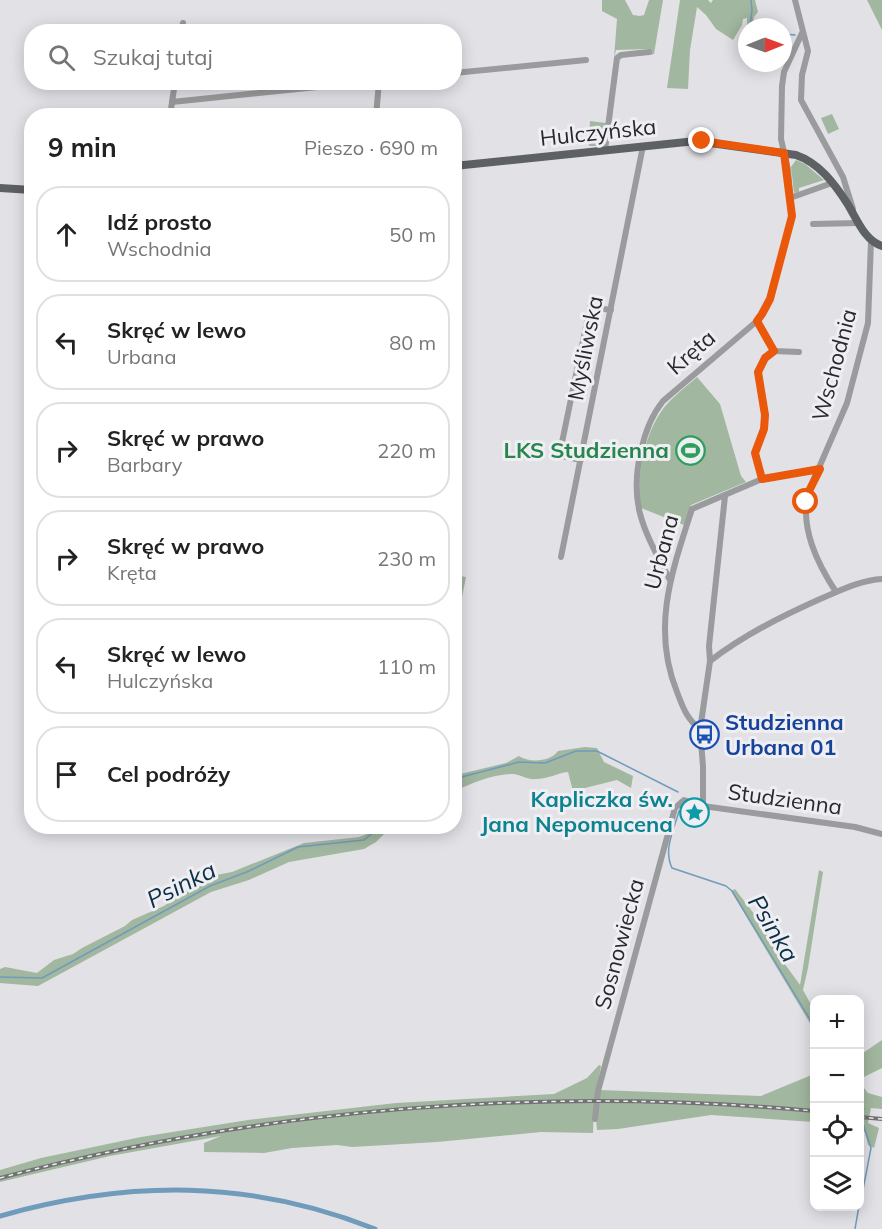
<!DOCTYPE html>
<html lang="pl">
<head>
<meta charset="utf-8">
<style>
  :root { --surface:#fff; --page:#f6f6f6; --text:#222; --muted:#767676; --line:#e0e0e0 }
  body { margin:0; font-family:Mulish,sans-serif; background:var(--page); color:var(--text) }
  .controls { position:absolute; right:18px; bottom:18px; display:grid; overflow:hidden; border-radius:12px; box-shadow:0 3px 15px #0003 }
  .controls button { width:54px; height:54px; display:grid; place-items:center; padding:0; border:0; border-bottom:2px solid var(--line); background:var(--surface); color:var(--text); font:30px sans-serif }
  .compass { position:absolute; left:738px; top:18px; width:54px; height:54px; border-radius:50%; background:var(--surface); box-shadow:0 3px 15px #0003; rotate:89deg }
  .stop { position:absolute; width:18px; height:18px; margin:-14px; border:4px solid #ea580c; border-radius:50%; background:#fff }
  .stop.end { background:#ea580c; border-color:#fff; box-shadow:0 2px 6px #0008 }
  .list { margin:0; padding:0; list-style:none }
  h2 { display:flex; justify-content:space-between; align-items:center; height:78px; margin:0; padding:0 24px; font-size:26px }
  h2 small { font-size:20px; font-weight:400; color:var(--muted) }
  .list li { display:grid; grid-template-columns:39px 1fr auto; gap:18px; align-items:center; box-sizing:border-box; height:96px; margin:0 12px 12px; padding:0 12px; border:2px solid var(--line); border-radius:24px }
  .list b { display:block; font-size:22px; white-space:nowrap }
  .list p { margin:0; font-size:20px; white-space:nowrap; color:var(--muted) }
  .list em { font-size:20px; font-style:normal; color:var(--muted) }
  .icon { flex:none; width:33px; height:33px; fill:none; stroke:currentColor; stroke-width:2; stroke-linecap:round; stroke-linejoin:round }
  .map { position:relative; flex:none; width:882px; height:1229px; overflow:hidden }
  .search { position:absolute; background:var(--surface); box-shadow:0 3px 15px #0003; left:24px; top:24px; width:438px; height:66px; display:flex; align-items:center; gap:15px; box-sizing:border-box; padding:0 21px; border-radius:24px; color:var(--muted); font-size:22px }
  .panel { position:absolute; background:var(--surface); box-shadow:0 3px 15px #0003; left:24px; top:108px; width:438px; height:726px; border-radius:24px }
  .map>svg:first-child { display:block }
</style>
</head>
<body>
<div class="map">
<svg width="882" height="1229" viewBox="0 0 882 1229">
  <rect width="100%" height="100%" fill="#e2e1e6"/>
  <g fill="#a2b79f">
    <polygon points="602,0 625,0 633,15 640,16 644,15 649,0 663,0 654,54 650,55 648,49 616,50 614,58 617,19 602,11"/>
    <polygon points="680,0 708,0 711,3 713,0 755,0 758,12 754,17 753,27 747,27 747,33 747,18 743,19 742,25 733,40 716,29 706,15 697,7 690,50 688,89 667,88"/>
    <polygon points="867,0 882,0 882,30"/>
    <polygon points="832,114 839,129 828,134 821,118"/>
    <polygon points="590,121 606,123 603,146 589,146"/>
    <polygon points="796,160 805,164 824,180 799,188 799,192 794,193 791,167"/>
    <path d="M697,377L720,404L741,476L746,482L691,505L684,525L641,508C636,476 644,435 663,409C672,397 686,387 697,377Z"/>
    <polygon points="455,575 466,577 455,632 454,632"/>
    <path d="M585,747L597,748L604,762L633,776L631,788L617,780L573,791L568,772C557,773 548,779 536,779C528,780 521,775 514,774C493,774 473,783 455,791V777L460,774L506,763L519,756C529,763 550,762 558,751Z"/>
    <polygon points="377,827 391,827 376,842 364,849 289,862 249,880 211,892 38,986 0,983 0,969 5,967 37,973 54,960 73,954 82,948 125,926 132,920 164,906 179,895 211,876 232,872 304,843 359,837 372,832"/>
    <polygon points="819,870 823,872 808,968 803,990 814,1010 814,1030 731,891 735,889 758,919 779,956 800,985"/>
    <polygon points="882,1040 882,1068 860,1079 860,1055"/>
    <polygon points="599,1065 601,1066 594,1104 593,1133 541,1132 437,1142 352,1147 337,1145 292,1148 264,1153 204,1152 204,1143 221,1136 110,1156 0,1182 0,1170 41,1158 141,1137 248,1120 396,1103 554,1094 587,1078"/>
    <polygon points="814,1074 814,1122 711,1115 618,1129 597,1130 596,1119 599,1090 761,1096"/>
    <polygon points="860,1083 868,1093 882,1097 882,1109 871,1108 868,1123 879,1128 874,1148 868,1145 865,1133 860,1124"/>
  </g>
  <g fill="none" stroke-linecap="round" stroke-linejoin="round">
    <g stroke="#719bba" stroke-width="1.5">
      <polyline points="750,27 752,10 751,0"/>
      <polyline points="783,34 795,35"/>
      <polyline points="454,779 519,762 545,763 576,751 597,751 678,792"/>
      <path d="M679,811C674,830 663,849 672,868L726,886L732,891L814,1026"/>
      <polyline points="0,977 42,978 210,886 249,871 298,847 364,840 381,826"/>
      <polyline points="860,1101 864,1109"/>
      <polyline points="860,1205 871,1148 863,1124"/>
      <polyline points="855,1229 859,1206"/>
    </g>
    <path stroke="#719bba" stroke-width="5" d="M0,1216C128,1180 250,1179 375,1229"/>
    <g stroke="#999b9d" stroke-width="6">
      <polyline points="795,0 808,51 802,75 801,100 843,177 853,209"/>
      <polyline points="181,32 183,23"/>
      <polyline points="454,73 586,60"/>
      <polyline points="172,102 366,82"/>
      <polyline points="170,116 175,82"/>
      <polyline points="376,116 379,82"/>
      <polyline points="605,150 617,58 621,55 649,52"/>
      <polyline points="790,198 832,183"/>
      <polyline points="813,224 859,223"/>
      <polyline points="757,321 774,351 799,352"/>
      <polyline points="581,460 562,456 560,452 590,307 611,310"/>
      <polyline points="762,479 755,453 764,429 765,415 758,372 765,358 774,351"/>
      <polyline points="561,557 643,146"/>
      <path d="M670,580C645,532 628,506 641,451C645,432 651,416 663,401L757,321L762,314L770,299L792,216L788,170L781,139L782,86L784,72L802,33"/>
      <path d="M836,592C817,563 800,528 808,493L847,403L868,323L871,241"/>
      <path d="M710,661C744,635 780,617 820,599C839,591 861,580 882,579"/>
      <path d="M700,730C686,717 684,710 677,692C651,628 672,571 692,509L762,479L820,469"/>
      <polyline points="703,806 703,766 700,730 710,661 709,646 725,496"/>
      <polyline points="595,1119 598,1091 675,808 684,800 703,806 855,827 882,834"/>
    </g>
    <g stroke="#5e6164" stroke-width="8">
      <path d="M454,166L696,141L796,155C819,163 834,183 847,203C857,219 864,240 882,246"/>
      <polyline points="0,188 32,190"/>
    </g>
    <defs>
      <g id="rail">
        <polyline points="860,1117 882,1119"/>
        <path d="M0,1178C264,1108 542,1086 814,1111"/>
      </g>
    </defs>
    <use href="#rail" stroke="#727275" stroke-width="4"/>
    <use href="#rail" stroke="#efeef3" stroke-width="1.5" stroke-dasharray="4.5" stroke-linecap="butt"/>
  </g>
  <g fill="none" stroke-linecap="round" stroke-linejoin="round">
    <polyline stroke="#ea580c" stroke-width="8" points="702,141 784,153 792,216 770,299 762,314 757,321 774,351 765,358 758,372 765,415 764,429 755,453 762,479 820,469 808,493 806,502"/>
  </g>
  <defs>
    <symbol id="stadium-ring" viewBox="-11 -11 22 22"><circle r="9.5" fill="#efeef3" stroke="#2e9e5b" stroke-width="1.5"/><path d="M0-5a6.5 5 0 1 0 0 10a6.5 5 0 1 0 0-10ZM-3.5-1.8h7v3.6h-7Z" fill="#2e9e5b"/></symbol>
    <symbol id="bus-ring" viewBox="-11 -11 22 22"><circle r="9.5" fill="#efeef3" stroke="#1a4fb4" stroke-width="1.5"/><path d="M-5-6H5V4H4V6H2V4H-2V6H-4V4H-5ZM-3.5-4V0h7V-4ZM-3.5 1.2v1.5H-2V1.2ZM2 1.2v1.5H3.5V1.2Z" fill="#1a4fb4"/></symbol>
    <symbol id="sight-ring" viewBox="-11 -11 22 22"><circle r="9.5" fill="#efeef3" stroke="#0f9aa8" stroke-width="1.5"/><path d="M0-6L1.8-2.2L6-1.7L2.9 1.2L3.7 5.4L0 3.3L-3.7 5.4L-2.9 1.2L-6-1.7L-1.8-2.2Z" fill="#0f9aa8"/></symbol>
  </defs>
  <g fill-rule="evenodd">
    <use href="#stadium-ring" x="674" y="434" width="33" height="33"/>
    <use href="#bus-ring" x="688" y="718" width="33" height="33"/>
    <use href="#sight-ring" x="678" y="796" width="33" height="33"/>
  </g>
  <g text-anchor="middle" dominant-baseline="central" stroke-width="6" stroke-linejoin="round" paint-order="stroke">
    <g font-size="22" fill="#29292b" stroke="#efeef3">
      <text transform="translate(598 132) rotate(-6)">Hulczyńska</text>
      <text transform="translate(585 348) rotate(-79)">Myśliwska</text>
      <text transform="translate(691 352) rotate(-41)">Kręta</text>
      <text transform="translate(834 365) rotate(-75)">Wschodnia</text>
      <text transform="translate(661 552) rotate(-75)">Urbana</text>
      <text transform="translate(785 799) rotate(8)">Studzienna</text>
      <text transform="translate(619 944) rotate(-75)">Sosnowiecka</text>
    </g>
    <g font-size="22" font-weight="bold" fill="#27864d" stroke="#efeef3" text-anchor="end">
      <text x="669" y="450">LKS Studzienna</text>
    </g>
    <g font-size="22" font-weight="bold" fill="#164399" stroke="#efeef3" text-anchor="start">
      <text x="725" y="722">Studzienna<tspan x="725" dy="25">Urbana 01</tspan></text>
    </g>
    <g font-size="22" font-weight="bold" fill="#0d838f" stroke="#efeef3" text-anchor="end">
      <text x="673" y="799">Kapliczka św.<tspan x="673" dy="25">Jana Nepomucena</tspan></text>
    </g>
    <g font-size="24" font-style="italic" fill="#0b2f46" stroke="#efeef3">
      <text transform="translate(181 884) rotate(-27)">Psinka</text>
      <text transform="translate(774 928) rotate(59)">Psinka</text>
    </g>
  </g>
</svg>
<div class="controls">
<button>+</button>
<button>−</button>
<button><svg class="icon" aria-label="locate" viewBox="0 0 24 24"><circle cx="12" cy="12" r="6"/><path d="M12 2v4M12 18v4M2 12h4M18 12h4"/></svg></button>
<button><svg class="icon" aria-label="layers" viewBox="0 0 24 24"><path d="M12 4l9 5-9 5-9-5zM3 14l9 5 9-5"/></svg></button>
</div>
<svg class="compass" viewBox="-18 -18 36 36"><path d="M0-13l5 13h-10z" fill="#e53935"/><path d="M0 13l5-13h-10z" fill="#767676"/></svg>
<div class="stop" style="left:806px;top:502px"></div>
<div class="stop end" style="left:702px;top:141px"></div>
<div class="search"><svg class="icon" aria-label="search" viewBox="0 0 24 24"><circle cx="10" cy="10" r="6"/><path d="M15 15l6 6"/></svg>Szukaj tutaj</div>
<section class="panel">
<h2>9 min<small>Pieszo · 690 m</small></h2>
<ul class="list">
<li><svg class="icon" aria-label="ahead" viewBox="0 0 24 24"><path d="M12 20V5M6 11l6-6 6 6"/></svg><div><b>Idź prosto</b><p>Wschodnia</p></div><em>50 m</em></li>
<li><svg class="icon" aria-label="left" viewBox="0 0 24 24"><path d="M17 20v-9H6M10 6l-5 5 5 5"/></svg><div><b>Skręć w lewo</b><p>Urbana</p></div><em>80 m</em></li>
<li><svg class="icon" aria-label="right" viewBox="0 0 24 24"><path d="M7 20v-9h11M14 6l5 5-5 5"/></svg><div><b>Skręć w prawo</b><p>Barbary</p></div><em>220 m</em></li>
<li><svg class="icon" aria-label="right" viewBox="0 0 24 24"><path d="M7 20v-9h11M14 6l5 5-5 5"/></svg><div><b>Skręć w prawo</b><p>Kręta</p></div><em>230 m</em></li>
<li><svg class="icon" aria-label="left" viewBox="0 0 24 24"><path d="M17 20v-9H6M10 6l-5 5 5 5"/></svg><div><b>Skręć w lewo</b><p>Hulczyńska</p></div><em>110 m</em></li>
<li><svg class="icon" aria-label="arrive" viewBox="0 0 24 24"><path d="M6 21V4h12l-3 4 3 4H6"/></svg><div><b>Cel podróży</b></div></li>
</ul>
</section>
</div>
</body>
</html>
